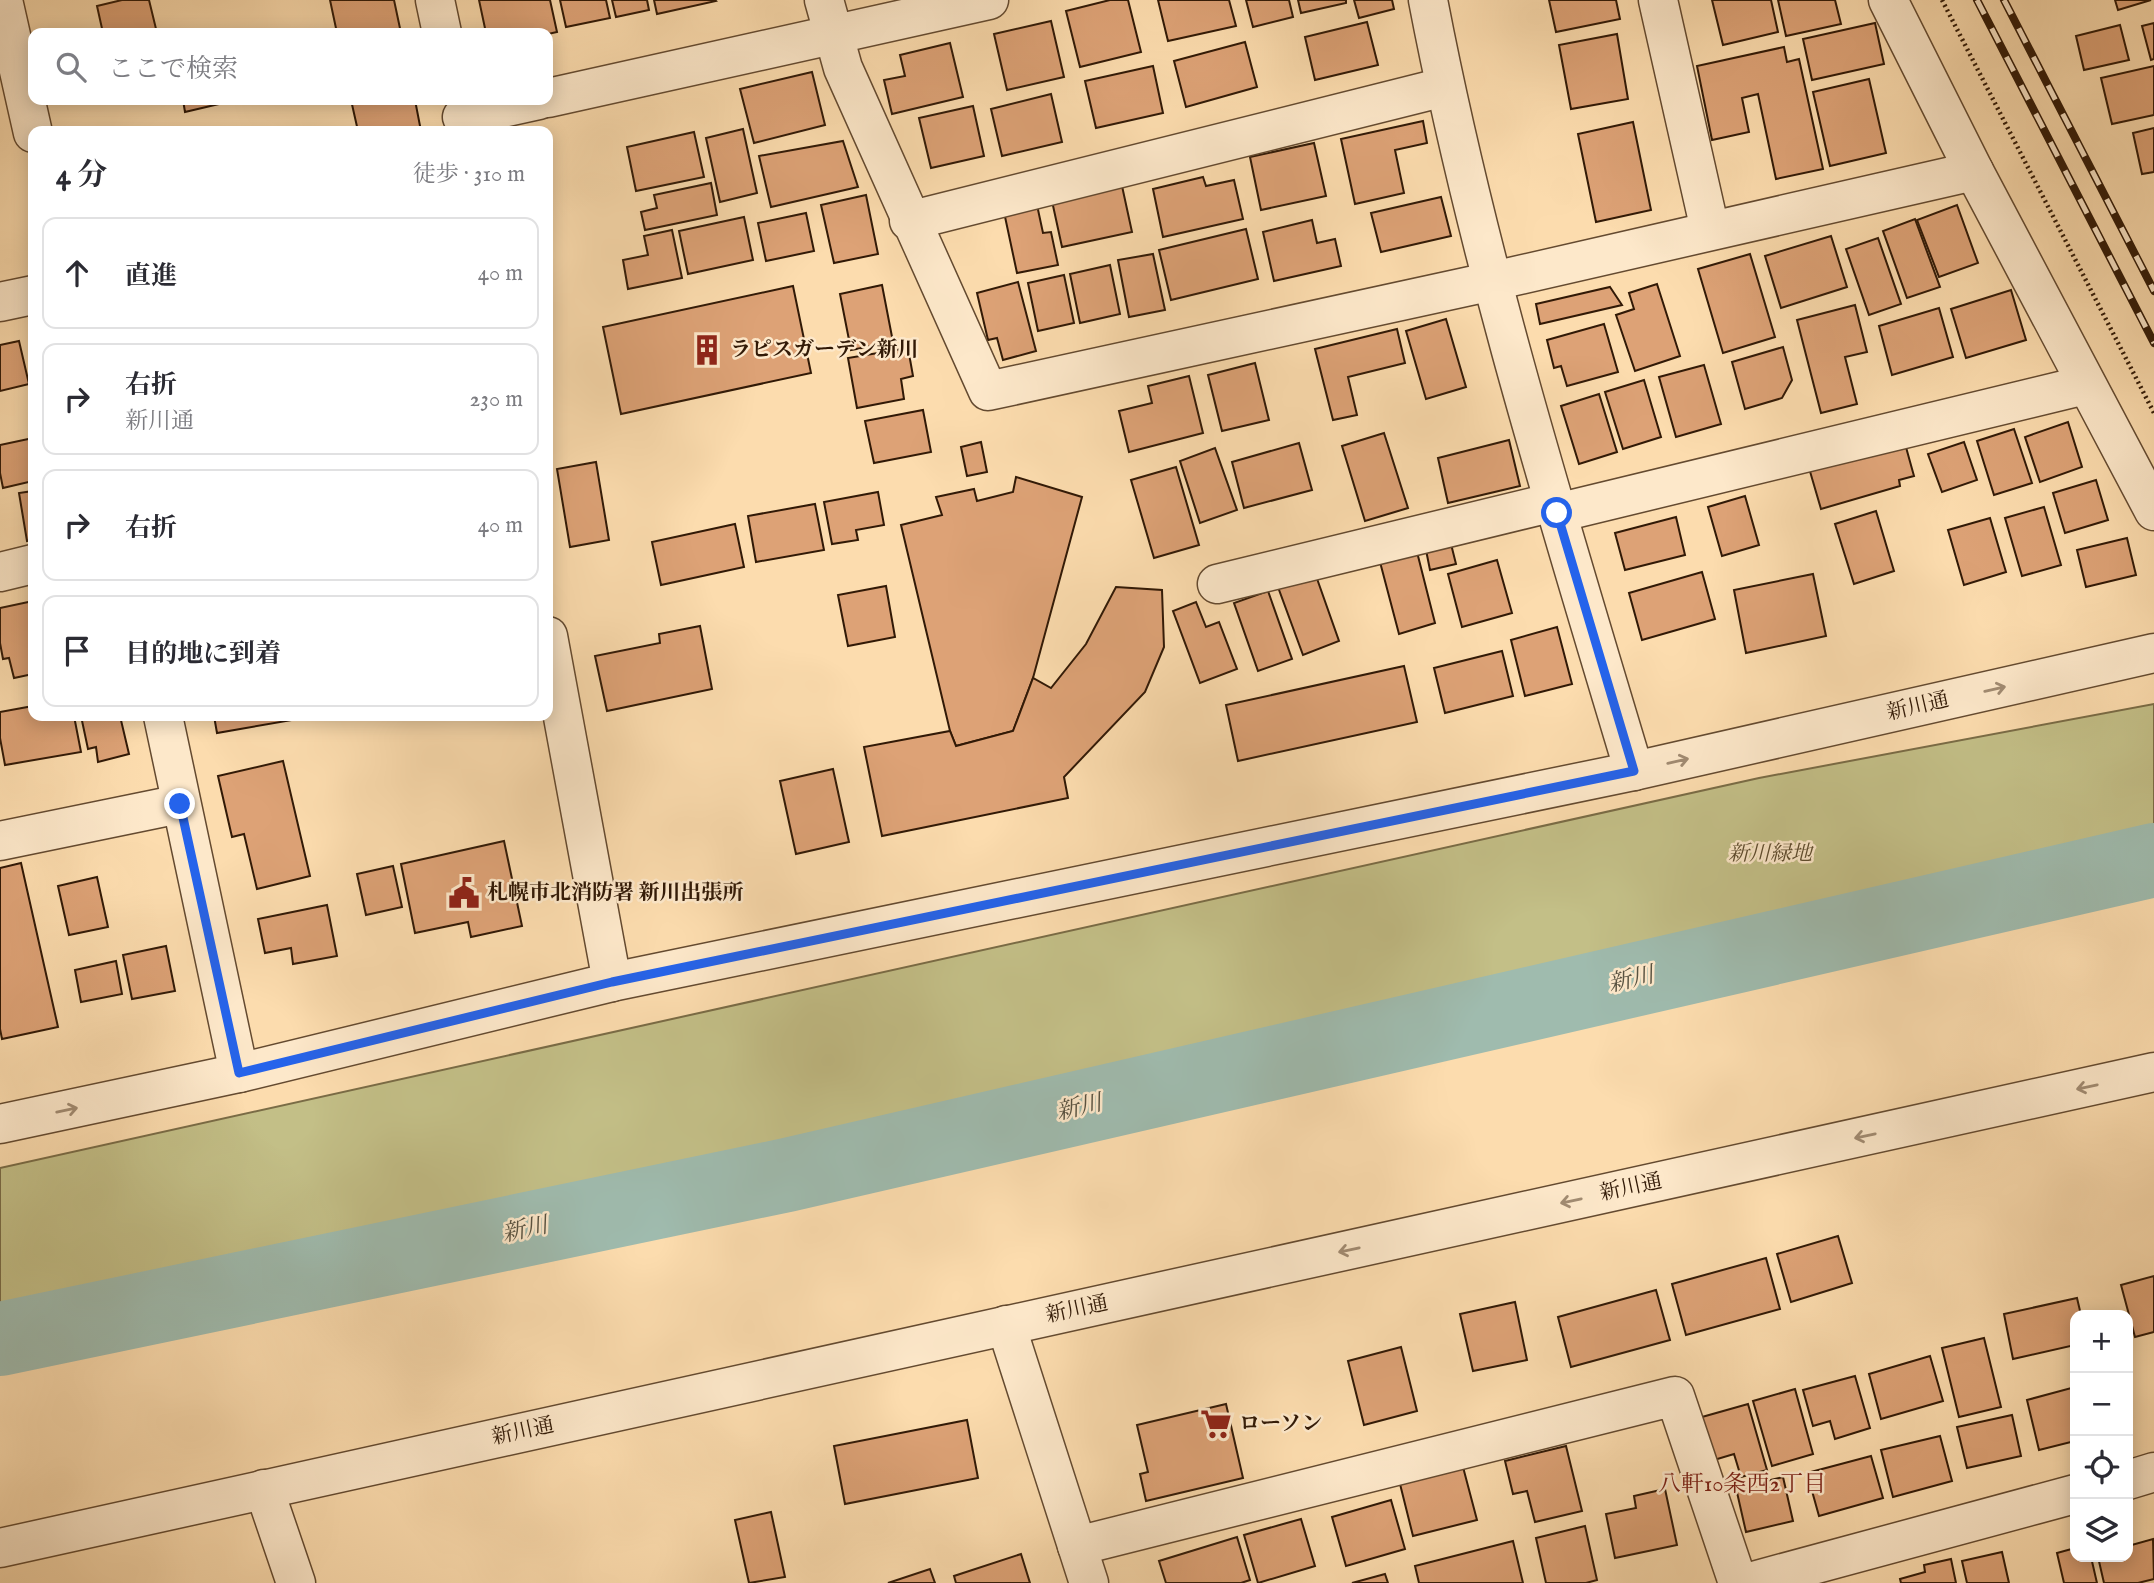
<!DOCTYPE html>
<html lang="ja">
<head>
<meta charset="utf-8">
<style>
  :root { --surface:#fff; --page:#f7f7f7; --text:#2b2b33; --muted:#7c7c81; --line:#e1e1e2 }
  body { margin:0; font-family:"IM FELL English","Noto Serif JP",serif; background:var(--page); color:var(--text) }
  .controls { position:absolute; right:21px; bottom:21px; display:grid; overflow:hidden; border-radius:14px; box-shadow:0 4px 18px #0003 }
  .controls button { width:63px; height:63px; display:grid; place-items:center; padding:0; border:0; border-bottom:2px solid var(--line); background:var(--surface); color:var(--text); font:35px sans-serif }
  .stop { position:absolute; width:21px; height:21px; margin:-16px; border:5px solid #2563eb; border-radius:50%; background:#fff }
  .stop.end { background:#2563eb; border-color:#fff; box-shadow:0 2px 7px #0008 }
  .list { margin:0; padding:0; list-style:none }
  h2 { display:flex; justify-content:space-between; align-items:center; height:91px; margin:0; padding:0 28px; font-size:30px }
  h2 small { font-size:23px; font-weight:400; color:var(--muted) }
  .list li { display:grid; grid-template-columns:46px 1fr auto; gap:21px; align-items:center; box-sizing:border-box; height:112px; margin:0 14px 14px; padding:0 14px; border:2px solid var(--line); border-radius:14px }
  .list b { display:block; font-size:26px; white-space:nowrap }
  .list p { margin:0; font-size:23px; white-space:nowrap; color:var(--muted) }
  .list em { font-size:23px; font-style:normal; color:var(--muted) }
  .icon { flex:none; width:38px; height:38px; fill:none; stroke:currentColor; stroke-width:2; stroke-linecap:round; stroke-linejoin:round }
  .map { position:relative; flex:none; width:2154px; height:1583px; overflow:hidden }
  .search { position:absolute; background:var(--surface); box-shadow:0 4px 18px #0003; left:28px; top:28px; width:525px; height:77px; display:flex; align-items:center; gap:18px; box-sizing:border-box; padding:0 24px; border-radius:14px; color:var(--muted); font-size:26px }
  .panel { position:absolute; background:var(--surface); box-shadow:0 4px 18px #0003; left:28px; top:126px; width:525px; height:595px; border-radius:14px }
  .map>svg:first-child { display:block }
</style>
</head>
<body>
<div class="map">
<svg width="2154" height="1583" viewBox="0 0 2154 1583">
  <rect width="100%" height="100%" fill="#fcdcae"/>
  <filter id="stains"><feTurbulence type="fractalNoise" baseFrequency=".00286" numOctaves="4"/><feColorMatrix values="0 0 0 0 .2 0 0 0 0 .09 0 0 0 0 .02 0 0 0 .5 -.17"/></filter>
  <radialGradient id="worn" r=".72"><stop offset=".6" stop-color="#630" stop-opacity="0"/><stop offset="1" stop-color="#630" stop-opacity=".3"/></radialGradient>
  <polygon fill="#c3bf87" stroke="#7a6c46" stroke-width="2" points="2154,704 2154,852 1514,987 279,1259 0,1318 0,1168 1759,778"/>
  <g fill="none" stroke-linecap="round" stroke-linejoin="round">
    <polyline stroke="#9fbbae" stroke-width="74" points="0,1339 787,1175 2154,860"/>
  </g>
  <g fill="#dda276" stroke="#311906" stroke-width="2">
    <polygon points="122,0 149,0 157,33 103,33 97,6"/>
    <polygon points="330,0 394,0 401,33 337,33"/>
    <polygon points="479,0 550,0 557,32 548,34 486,33"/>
    <polygon points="560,0 606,0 610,18 566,27"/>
    <polygon points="612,0 647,0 649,10 616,17"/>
    <polygon points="654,0 715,0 716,1 657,14"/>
    <polygon points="1110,0 1128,0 1141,52 1080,67 1066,11"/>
    <polygon points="1158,0 1229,0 1236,26 1168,41"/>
    <polygon points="1246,0 1289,0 1293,17 1253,27"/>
    <polygon points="1298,0 1346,0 1346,3 1301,13"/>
    <polygon points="1354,0 1392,0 1394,9 1359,18"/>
    <polygon points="1549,0 1616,0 1620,19 1556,32"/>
    <polygon points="1712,0 1771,0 1778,32 1723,45"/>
    <polygon points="1778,0 1835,0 1841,24 1786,36"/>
    <polygon points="2115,0 2151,0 2118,10"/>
    <polygon points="1051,21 1064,77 1007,90 994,34"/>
    <polygon points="1367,22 1378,65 1315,80 1305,37"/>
    <polygon points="1875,23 1884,64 1812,80 1803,39"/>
    <polygon points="2154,23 2154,59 2151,60 2142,26"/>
    <polygon points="2120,25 2129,60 2084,70 2076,36"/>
    <polygon points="1617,34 1628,99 1571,109 1559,45"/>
    <polygon points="1245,42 1257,87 1186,107 1174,61"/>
    <polygon points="950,43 963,97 892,114 884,80 905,76 900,55"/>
    <polygon points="1784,47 1787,62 1799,59 1823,169 1776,179 1758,94 1742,98 1749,132 1712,140 1697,66"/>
    <polygon points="1153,66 1163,113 1096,128 1085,81"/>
    <polygon points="2154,66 2154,115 2112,124 2101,78"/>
    <polygon points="812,72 825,125 754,143 740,89"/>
    <polygon points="1869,79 1886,153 1830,166 1813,92"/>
    <polygon points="1051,94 1062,142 1002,156 991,109"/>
    <polygon points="183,100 236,100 185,112"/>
    <polygon points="351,100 415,100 421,131 358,131"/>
    <polygon points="973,106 984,156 931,168 919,118"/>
    <polygon points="1423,121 1427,143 1395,150 1404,193 1355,204 1341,139"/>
    <polygon points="1633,122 1651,210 1596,222 1578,134"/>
    <polygon points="2154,128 2154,172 2142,174 2133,133"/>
    <polygon points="743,129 757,193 720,202 706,138"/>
    <polygon points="694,132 704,177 636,191 627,147"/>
    <polygon points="843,141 858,187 771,207 759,156"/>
    <polygon points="1314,143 1326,196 1261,210 1250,157"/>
    <polygon points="1203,177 1206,186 1234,180 1243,219 1163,237 1153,189"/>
    <polygon points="711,183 717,215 645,230 641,212 657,208 654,195"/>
    <polygon points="1122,186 1132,232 1062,247 1052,201"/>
    <polygon points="866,195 878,254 834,263 821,205"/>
    <polygon points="1441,197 1451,236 1381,252 1371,213"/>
    <polygon points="1037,205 1043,233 1051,232 1058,265 1017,273 1004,212"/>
    <polygon points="1957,205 1978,263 1939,277 1917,220"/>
    <polygon points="806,213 814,251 766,261 758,223"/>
    <polygon points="744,217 753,260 688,274 679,231"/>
    <polygon points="1915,219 1940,287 1907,298 1883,231"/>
    <polygon points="1312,220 1317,243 1335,239 1341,266 1274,281 1263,232"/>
    <polygon points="1246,229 1258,279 1171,300 1159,250"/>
    <polygon points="672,230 682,278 628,289 623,260 648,255 644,236"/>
    <polygon points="1831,236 1847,287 1781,308 1765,256"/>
    <polygon points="1878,238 1901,304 1869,315 1846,249"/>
    <polygon points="1153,254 1165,310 1129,317 1118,260"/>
    <polygon points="1750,254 1775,337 1723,353 1698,269"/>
    <polygon points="1110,265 1120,314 1080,323 1070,274"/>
    <polygon points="1064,275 1074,323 1038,331 1028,283"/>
    <polygon points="1018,282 1036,351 1003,360 997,338 988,340 977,293"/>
    <polygon points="1657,284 1680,356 1635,371 1616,315 1634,309 1629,293"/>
    <polygon points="882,285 893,342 851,350 840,294"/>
    <polygon points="793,286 811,373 621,414 603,327"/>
    <polygon points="1610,287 1622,305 1540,324 1536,304"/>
    <polygon points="2011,290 2026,340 1966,358 1951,309"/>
    <polygon points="1855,305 1867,352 1845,357 1857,404 1821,413 1797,320"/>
    <polygon points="1939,308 1953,357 1892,375 1879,326"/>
    <polygon points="1446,319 1466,387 1426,399 1406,331"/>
    <polygon points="1604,324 1618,372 1567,386 1561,366 1554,368 1547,340"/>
    <polygon points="1397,329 1405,363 1348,377 1357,415 1333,420 1315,349"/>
    <polygon points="19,341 29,384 0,391 0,345"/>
    <polygon points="1783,347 1792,380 1782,398 1745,409 1732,362"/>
    <polygon points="908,348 913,376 901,379 904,399 857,408 848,358"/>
    <polygon points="1255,363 1269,420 1222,431 1208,375"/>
    <polygon points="1704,365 1721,424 1676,437 1659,377"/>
    <polygon points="1189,376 1203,433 1129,452 1119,411 1152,403 1148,386"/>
    <polygon points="1644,380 1661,437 1623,449 1605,392"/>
    <polygon points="1599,394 1617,452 1579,464 1561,406"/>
    <polygon points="923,410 931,452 874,463 865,421"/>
    <polygon points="2068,422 2082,467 2040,482 2025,437"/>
    <polygon points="2014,429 2032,483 1994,495 1977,441"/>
    <polygon points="1384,433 1408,508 1365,521 1342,446"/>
    <polygon points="33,438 33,481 3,488 0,473 0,445"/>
    <polygon points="1509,440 1520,486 1448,503 1438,458"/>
    <polygon points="1904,440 1914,476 1899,480 1900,486 1821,509 1809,468"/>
    <polygon points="981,442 987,472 967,476 961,447"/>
    <polygon points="1964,442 1977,480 1942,492 1928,454"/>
    <polygon points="1299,443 1312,490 1244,508 1232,462"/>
    <polygon points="1215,448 1237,510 1200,523 1180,461"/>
    <polygon points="596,462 609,540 570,547 557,469"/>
    <polygon points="1176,467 1199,545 1154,558 1131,480"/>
    <polygon points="1016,477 1082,497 1033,678 1013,731 956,746 950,731 901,525 942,515 936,497 974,489 977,501 1013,492"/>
    <polygon points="2096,480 2108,520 2065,533 2053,493"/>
    <polygon points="33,491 33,540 27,541 19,493"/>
    <polygon points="878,492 884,525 856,530 858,540 832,544 824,502"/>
    <polygon points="1745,496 1759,545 1722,556 1708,507"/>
    <polygon points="815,504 824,550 756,562 748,516"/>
    <polygon points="2044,507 2061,565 2022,576 2005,518"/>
    <polygon points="1876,511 1894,571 1854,584 1835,524"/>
    <polygon points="1676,517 1685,555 1625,570 1615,533"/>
    <polygon points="1990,518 2006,572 1964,585 1948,530"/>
    <polygon points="735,524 744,567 661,585 652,542"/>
    <polygon points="2127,538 2136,575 2086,587 2077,550"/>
    <polygon points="1450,540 1456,564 1430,570 1425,545"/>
    <polygon points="1417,552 1435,623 1399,634 1380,562"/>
    <polygon points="1497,560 1512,613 1462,627 1448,574"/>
    <polygon points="1702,572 1715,619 1642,640 1629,593"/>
    <polygon points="1315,573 1339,641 1303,655 1278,587"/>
    <polygon points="1813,574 1826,636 1746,653 1734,590"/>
    <polygon points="886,586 895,637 848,646 838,595"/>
    <polygon points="1116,587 1162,590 1164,647 1145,692 1064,777 1068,798 882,836 864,747 950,731 956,746 1013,731 1033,678 1051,688 1086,644"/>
    <polygon points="1268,591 1292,659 1258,671 1234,603"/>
    <polygon points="33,601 33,674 14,678 9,658 3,659 0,643 0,608"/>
    <polygon points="1196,602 1206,627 1219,622 1237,669 1200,683 1173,611"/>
    <polygon points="700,626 712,689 607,711 595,656 660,643 659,634"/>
    <polygon points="1557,627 1572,684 1525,696 1511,640"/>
    <polygon points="1502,651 1513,696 1445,713 1434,668"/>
    <polygon points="1404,666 1417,722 1238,761 1226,705"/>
    <polygon points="33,706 33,716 74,716 81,752 5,765 0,738 0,712"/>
    <polygon points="81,716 120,716 129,754 98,762 96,747 88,749"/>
    <polygon points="214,716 298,716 298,719 217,733"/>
    <polygon points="283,761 310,876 257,889 244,834 232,837 218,776"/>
    <polygon points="833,769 849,842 796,854 780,781"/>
    <polygon points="504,841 522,926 471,937 468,922 415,933 401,864"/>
    <polygon points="21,863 58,1027 2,1039 0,1029 0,868"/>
    <polygon points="393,866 402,907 366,915 357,874"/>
    <polygon points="97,877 108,927 69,935 58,886"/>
    <polygon points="327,905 337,956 293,964 291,948 265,953 258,919"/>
    <polygon points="166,946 175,991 132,999 123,955"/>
    <polygon points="116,961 122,994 81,1002 75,970"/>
    <polygon points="1838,1236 1852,1283 1791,1302 1777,1254"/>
    <polygon points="1766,1258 1780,1309 1686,1335 1672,1284"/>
    <polygon points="2154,1276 2154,1332 2135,1337 2121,1285"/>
    <polygon points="1656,1290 1670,1340 1571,1367 1558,1317"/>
    <polygon points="2077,1298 2081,1315 2075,1315 2075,1345 2013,1359 2004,1314"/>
    <polygon points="1515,1302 1527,1360 1473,1371 1460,1314"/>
    <polygon points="1984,1338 2001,1407 1959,1417 1942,1348"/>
    <polygon points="1401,1347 1417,1411 1364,1425 1348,1361"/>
    <polygon points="1930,1356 1943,1401 1881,1419 1869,1374"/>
    <polygon points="1855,1376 1870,1428 1835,1439 1830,1421 1813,1426 1803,1390"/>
    <polygon points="2075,1387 2075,1441 2039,1450 2027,1400"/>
    <polygon points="1795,1389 1813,1454 1772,1466 1753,1401"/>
    <polygon points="1226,1404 1243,1478 1146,1501 1140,1474 1148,1472 1137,1425"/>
    <polygon points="1748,1404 1767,1470 1741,1477 1734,1454 1714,1460 1702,1417"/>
    <polygon points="2012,1415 2021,1456 1967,1468 1957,1427"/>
    <polygon points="967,1420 978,1478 845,1504 834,1446"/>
    <polygon points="1940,1436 1952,1481 1893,1497 1881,1450"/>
    <polygon points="1566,1446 1582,1511 1535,1522 1527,1491 1513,1494 1505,1461"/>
    <polygon points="1871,1456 1883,1498 1819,1516 1807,1473"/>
    <polygon points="1463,1467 1477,1520 1413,1536 1400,1484"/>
    <polygon points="1783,1477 1793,1521 1746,1532 1736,1488"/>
    <polygon points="1665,1489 1677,1545 1615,1558 1606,1514 1636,1508 1634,1496"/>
    <polygon points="1391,1500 1405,1549 1346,1566 1332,1517"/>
    <polygon points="771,1512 785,1577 749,1583 735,1520"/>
    <polygon points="1301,1519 1315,1566 1258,1583 1244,1535"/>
    <polygon points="1585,1526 1597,1580 1586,1583 1546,1583 1536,1538"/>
    <polygon points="1237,1537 1250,1580 1241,1583 1166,1583 1159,1561"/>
    <polygon points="2153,1539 2154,1579 2138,1583 2104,1583 2098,1557 2128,1557 2128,1546"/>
    <polygon points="1513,1541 1523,1583 1419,1583 1415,1566"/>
    <polygon points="2075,1548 2075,1557 2091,1557 2097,1583 2064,1583 2057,1553"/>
    <polygon points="2002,1552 2009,1583 1967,1583 1962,1561"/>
    <polygon points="1021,1554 1030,1583 956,1583 954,1576"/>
    <polygon points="1951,1559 1956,1583 1901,1583 1900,1579 1925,1572 1924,1565"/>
    <polygon points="930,1569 935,1583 888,1583"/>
    <polygon points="1385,1574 1388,1583 1352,1583"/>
  </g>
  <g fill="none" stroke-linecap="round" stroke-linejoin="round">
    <defs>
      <g id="minor">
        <polyline points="3,0 33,133"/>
        <polyline points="435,0 442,33"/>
        <polyline points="824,0 843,68 988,391 1493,281 1974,171"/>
        <path d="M1428,0C1478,261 1558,517 1634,771"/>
        <polyline points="1658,0 1710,230"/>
        <polyline points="1888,0 1974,171 2154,511"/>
        <polyline points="548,98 989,0"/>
        <polyline points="462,117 539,100"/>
        <polyline points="909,221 1444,87"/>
        <polyline points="0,302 33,295"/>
        <polyline points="1557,513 2085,385"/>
        <polyline points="0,572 33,564"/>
        <polyline points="1217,584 1554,502"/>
        <polyline points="548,636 612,982"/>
        <polyline points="163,716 239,1073"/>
        <polyline points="0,841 180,804"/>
        <polyline points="0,1124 239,1073 612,982 1634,771 2154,653"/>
        <polyline points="1006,1325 1089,1583"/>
        <polyline points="2128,1480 2154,1472"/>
        <polyline points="264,1489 296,1583"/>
        <polyline points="1077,1546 1675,1396 1738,1583"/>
        <polyline points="0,1548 2154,1072"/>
        <polyline points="1746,1583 2075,1494"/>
      </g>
    </defs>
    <use href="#minor" stroke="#644a30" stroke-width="41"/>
    <polyline stroke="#311906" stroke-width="4.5" stroke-dasharray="2 3.5" stroke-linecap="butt" points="1942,0 2154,413"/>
    <use href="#minor" stroke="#fde8ca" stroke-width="38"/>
    <defs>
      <g id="rail">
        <polyline points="1977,0 2154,343"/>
        <polyline points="2004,0 2154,291"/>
      </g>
    </defs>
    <use href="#rail" stroke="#311906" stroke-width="8"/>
    <use href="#rail" stroke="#fde8ca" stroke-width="5" stroke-dasharray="16" stroke-linecap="butt"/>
  </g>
  <defs><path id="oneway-shaft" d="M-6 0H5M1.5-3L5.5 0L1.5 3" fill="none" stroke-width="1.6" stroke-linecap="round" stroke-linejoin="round" transform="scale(1.75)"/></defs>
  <g stroke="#a18b72">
    <use href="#oneway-shaft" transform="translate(1995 689) rotate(-13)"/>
    <use href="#oneway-shaft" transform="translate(1678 761) rotate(-13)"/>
    <use href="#oneway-shaft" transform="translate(2087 1087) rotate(168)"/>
    <use href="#oneway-shaft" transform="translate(67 1110) rotate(-12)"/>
    <use href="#oneway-shaft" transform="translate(1865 1136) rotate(168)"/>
    <use href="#oneway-shaft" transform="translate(1571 1201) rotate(168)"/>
    <use href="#oneway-shaft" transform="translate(1349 1250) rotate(168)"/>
  </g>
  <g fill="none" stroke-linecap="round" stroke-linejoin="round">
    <polyline stroke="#2563eb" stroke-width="9" points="180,804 239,1073 612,982 1634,771 1557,513"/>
  </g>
  <defs>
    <symbol id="building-bare" viewBox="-9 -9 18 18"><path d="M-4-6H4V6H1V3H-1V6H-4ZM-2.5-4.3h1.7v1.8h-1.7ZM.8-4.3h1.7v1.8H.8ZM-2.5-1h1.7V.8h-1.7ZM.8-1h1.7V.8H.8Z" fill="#8f2418" stroke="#fde8ca" stroke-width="2.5" paint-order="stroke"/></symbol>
    <symbol id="civic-bare" viewBox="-9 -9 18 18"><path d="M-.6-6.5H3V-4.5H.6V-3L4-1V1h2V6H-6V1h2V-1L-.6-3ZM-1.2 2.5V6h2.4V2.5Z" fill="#8f2418" stroke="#fde8ca" stroke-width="2.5" paint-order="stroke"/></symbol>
    <symbol id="supermarket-bare" viewBox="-9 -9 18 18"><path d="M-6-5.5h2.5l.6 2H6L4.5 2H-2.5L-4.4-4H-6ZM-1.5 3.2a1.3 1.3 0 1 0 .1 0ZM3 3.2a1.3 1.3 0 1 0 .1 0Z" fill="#8f2418" stroke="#fde8ca" stroke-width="2.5" paint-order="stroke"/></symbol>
  </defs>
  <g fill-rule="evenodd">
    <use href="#building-bare" x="685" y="328" width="44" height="44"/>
    <use href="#civic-bare" x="442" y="871" width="44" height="44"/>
    <use href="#supermarket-bare" x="1194" y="1402" width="44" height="44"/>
  </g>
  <g text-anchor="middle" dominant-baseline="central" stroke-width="5" stroke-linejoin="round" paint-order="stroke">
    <g font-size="21" font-weight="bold" fill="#311906" stroke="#fde8ca" text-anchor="start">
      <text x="730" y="350">ラピスガーデン新川</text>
      <text x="487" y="893">札幌市北消防署 新川出張所</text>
      <text x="1239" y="1424">ローソン</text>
    </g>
    <g font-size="21" fill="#311906" stroke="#fde8ca">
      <text transform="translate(1918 707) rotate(-13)">新川通</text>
      <text transform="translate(1631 1188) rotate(-12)">新川通</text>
      <text transform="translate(1077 1310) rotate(-12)">新川通</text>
      <text transform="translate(523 1432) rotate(-12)">新川通</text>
    </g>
    <g font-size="21" font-style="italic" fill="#5d4b2d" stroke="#fde8ca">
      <text x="1770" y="854">新川緑地</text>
    </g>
    <g font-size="23" font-style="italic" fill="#585241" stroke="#fde8ca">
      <text transform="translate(1631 980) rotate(-13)">新川</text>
      <text transform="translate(1079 1108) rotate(-13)">新川</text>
      <text transform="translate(525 1230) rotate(-12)">新川</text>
    </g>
    <g font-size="23" fill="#7a1f14" stroke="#fde8ca">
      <text x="1742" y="1484">八軒10条西2丁目</text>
    </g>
  </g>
  <rect width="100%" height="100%" filter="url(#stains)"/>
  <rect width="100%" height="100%" fill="url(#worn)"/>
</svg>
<div class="controls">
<button>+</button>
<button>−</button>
<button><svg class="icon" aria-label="locate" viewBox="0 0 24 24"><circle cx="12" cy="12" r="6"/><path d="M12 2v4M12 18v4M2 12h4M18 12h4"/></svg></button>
<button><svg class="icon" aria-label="layers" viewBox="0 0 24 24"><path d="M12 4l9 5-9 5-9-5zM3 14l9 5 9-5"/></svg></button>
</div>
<div class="stop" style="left:1557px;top:513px"></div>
<div class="stop end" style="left:180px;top:804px"></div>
<div class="search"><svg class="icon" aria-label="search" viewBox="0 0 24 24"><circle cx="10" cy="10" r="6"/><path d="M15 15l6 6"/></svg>ここで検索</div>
<section class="panel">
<h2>4 分<small>徒歩 · 310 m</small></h2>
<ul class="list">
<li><svg class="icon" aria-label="ahead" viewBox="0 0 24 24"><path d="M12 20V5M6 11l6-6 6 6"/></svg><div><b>直進</b></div><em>40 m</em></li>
<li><svg class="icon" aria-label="right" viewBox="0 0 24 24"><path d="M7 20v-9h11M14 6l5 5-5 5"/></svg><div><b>右折</b><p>新川通</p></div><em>230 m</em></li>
<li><svg class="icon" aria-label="right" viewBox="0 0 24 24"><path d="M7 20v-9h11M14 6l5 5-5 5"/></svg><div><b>右折</b></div><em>40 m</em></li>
<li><svg class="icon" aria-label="arrive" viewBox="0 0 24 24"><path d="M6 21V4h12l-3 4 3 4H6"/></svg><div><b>目的地に到着</b></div></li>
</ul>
</section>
</div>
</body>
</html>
